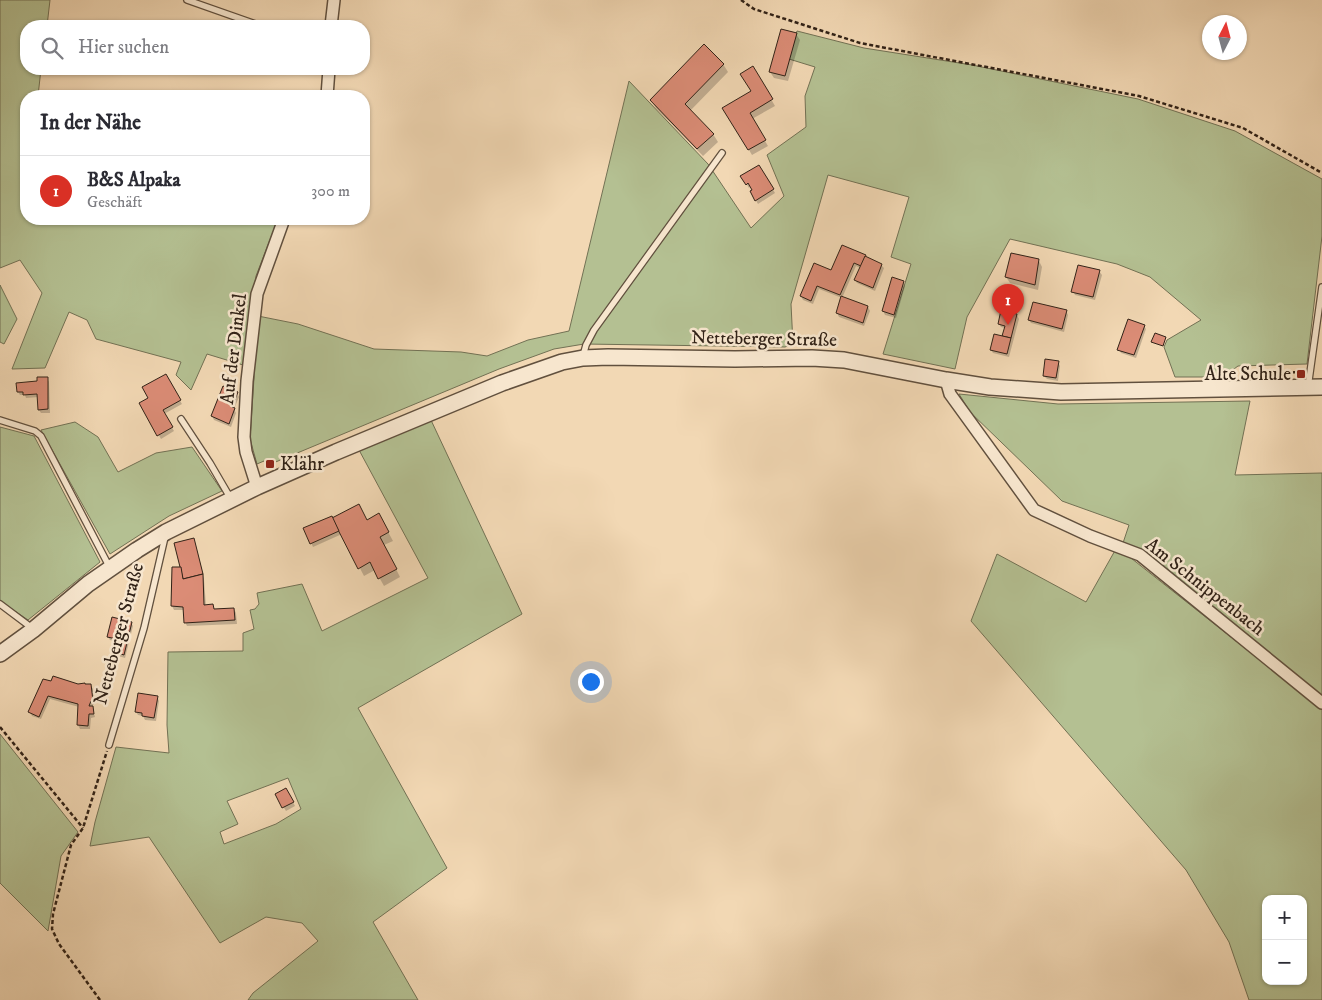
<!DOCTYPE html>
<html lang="de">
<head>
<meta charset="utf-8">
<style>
  :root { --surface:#fff; --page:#f7f7f7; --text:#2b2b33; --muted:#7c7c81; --line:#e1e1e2; --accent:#d93025 }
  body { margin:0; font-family:"IM FELL DW Pica",serif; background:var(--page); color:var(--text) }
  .controls { position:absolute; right:15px; bottom:15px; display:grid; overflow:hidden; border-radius:10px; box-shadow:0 1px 4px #0004 }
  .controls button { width:45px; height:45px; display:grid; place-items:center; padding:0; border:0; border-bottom:1px solid var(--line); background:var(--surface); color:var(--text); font:25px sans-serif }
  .compass { position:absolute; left:1202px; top:15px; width:45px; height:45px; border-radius:50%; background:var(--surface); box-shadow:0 1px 4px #0004; rotate:6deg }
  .you { position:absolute; left:590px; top:681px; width:18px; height:18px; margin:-12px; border:4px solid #fff; border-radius:50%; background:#1a73e8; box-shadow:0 0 0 8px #1a73e833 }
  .badge { display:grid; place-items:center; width:32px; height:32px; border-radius:50%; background:var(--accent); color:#fff; font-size:16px; font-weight:700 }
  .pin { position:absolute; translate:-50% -41px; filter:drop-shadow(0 1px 2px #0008) }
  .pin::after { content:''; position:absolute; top:26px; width:18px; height:15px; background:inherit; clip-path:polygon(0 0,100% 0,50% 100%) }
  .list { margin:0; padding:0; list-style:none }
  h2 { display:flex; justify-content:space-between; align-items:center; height:65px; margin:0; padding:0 20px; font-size:21px }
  h2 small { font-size:16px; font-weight:400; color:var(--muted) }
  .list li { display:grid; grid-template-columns:32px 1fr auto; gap:15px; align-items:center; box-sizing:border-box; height:70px; padding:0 20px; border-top:1px solid var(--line) }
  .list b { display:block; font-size:19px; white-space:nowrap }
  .list p { margin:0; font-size:16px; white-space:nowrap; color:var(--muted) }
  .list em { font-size:16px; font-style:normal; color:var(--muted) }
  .icon { flex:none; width:28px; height:28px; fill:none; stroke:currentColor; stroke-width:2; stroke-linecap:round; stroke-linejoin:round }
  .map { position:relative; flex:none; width:1322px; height:1000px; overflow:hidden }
  .search { position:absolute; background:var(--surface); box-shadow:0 1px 4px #0004; left:20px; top:20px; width:350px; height:55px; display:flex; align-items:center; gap:12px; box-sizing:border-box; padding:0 18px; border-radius:20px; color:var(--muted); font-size:19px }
  .panel { position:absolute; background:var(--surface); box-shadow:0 1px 4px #0004; left:20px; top:90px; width:350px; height:135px; border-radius:20px }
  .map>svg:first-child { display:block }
</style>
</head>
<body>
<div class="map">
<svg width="1322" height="1000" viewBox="0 0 1322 1000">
  <rect width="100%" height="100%" fill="#f2d8b4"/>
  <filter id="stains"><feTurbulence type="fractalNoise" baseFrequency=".004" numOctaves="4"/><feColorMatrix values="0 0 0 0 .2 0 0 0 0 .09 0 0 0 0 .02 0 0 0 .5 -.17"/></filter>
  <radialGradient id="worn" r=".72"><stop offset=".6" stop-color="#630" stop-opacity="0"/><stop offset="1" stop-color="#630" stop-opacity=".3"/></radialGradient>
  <g fill="#b4c092" stroke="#727154" fill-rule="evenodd">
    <polygon points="0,0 50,0 47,26 26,26 26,69 41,69 38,96 26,96 26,219 278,219 256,276 243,365 207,354 191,390 176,375 181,362 96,339 87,320 69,312 45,368 12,369 42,293 20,260 0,268"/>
    <polygon points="797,31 864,48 972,65 1138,99 1235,131 1322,179 1322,236 1307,364 1238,366 1223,377 1175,377 1164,347 1167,340 1201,320 1150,277 1117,264 1010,239 967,317 955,369 883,354 911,264 891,257 909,197 828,175 791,304 793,344 785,347 584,344 554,349 499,369 266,466 264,461 257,464 250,439 254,378 253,315 298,324 374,349 461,352 487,356 528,340 569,331 629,81 708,164 751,228 784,196 767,155 806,127 805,96 815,67 789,59"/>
    <polygon points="0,285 17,319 4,344 0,342"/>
    <polygon points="959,394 1058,404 1250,401 1235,475 1322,473 1322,697 1150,555 1123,543 1129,525 1062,501 970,412"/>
    <path d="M430,418L522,614L358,708L447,868L373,922L418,1000H248L253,993L318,941L302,923L266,917L220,943L149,837L90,846L95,822L116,747L169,753L167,725L168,652L243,651V633L254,629L250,610L255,609L259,604L257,593L302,584L322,631L428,578L359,450ZM288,778L301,809L276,824L224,844L220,832L238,824L227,801Z"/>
    <polygon points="75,422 98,437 118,472 156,453 192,447 222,491 169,516 110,554 41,430"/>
    <polygon points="0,427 34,436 100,562 28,620 0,601"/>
    <path d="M1117,547L1322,709V1000H1249L1229,942L1186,870L971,621L997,554L1086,602ZM1266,899H1303V981H1266Z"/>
    <polygon points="0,734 78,832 61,856 48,931 0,883"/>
  </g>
  <g fill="#0003">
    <polygon points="796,34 800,40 788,81 774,78 770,72"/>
    <polygon points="723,64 728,72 690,111 713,134 718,142 703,156 656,108 651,100"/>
    <polygon points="753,68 775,106 752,119 768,146 752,155 724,108 752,92"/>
    <polygon points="759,166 775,193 758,204 751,192 753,191 751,186 749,188 742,177"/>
    <polygon points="843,246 881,265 884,268 875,291 857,283 855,280 860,268 856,266 842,298 819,289 813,304 803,300 801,296 832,271"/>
    <polygon points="1039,261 1042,267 1038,290 1010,283 1006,277"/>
    <polygon points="1099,271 1102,275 1095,300 1075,295 1073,291"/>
    <polygon points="903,282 905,286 896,318 885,315 883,311"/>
    <polygon points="868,307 870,311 864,326 839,317 837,313"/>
    <polygon points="1066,311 1068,315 1064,332 1031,323 1029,320"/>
    <polygon points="1017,315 1019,319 1009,357 993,353 991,350 1003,337 1005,328 1001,327 999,324"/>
    <polygon points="1144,326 1146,329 1136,358 1121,353 1119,349"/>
    <polygon points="1058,362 1060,366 1058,381 1047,379 1044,376"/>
    <polygon points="165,376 182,404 164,414 174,431 161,439 141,403 150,398"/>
    <polygon points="47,378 49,382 50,413 41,413 39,410 39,397 26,398 25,395 20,395 18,392"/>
    <polygon points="237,393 239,397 234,409 236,413 231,427 214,420 212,416"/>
    <polygon points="379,515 393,541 384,545 400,577 384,586 375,570 364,576 342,534 313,547 305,529 367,521"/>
    <polygon points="193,540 204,579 206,606 212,606 215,610 234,609 236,613 237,624 187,626 185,622 185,610 174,610 172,606 182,569"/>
    <polygon points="131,623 133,626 125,658 115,655 113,651 117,642 110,640 108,637"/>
    <polygon points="43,680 91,686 93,689 94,704 92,707 95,717 91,718 90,729 80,729 78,725 79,707 50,699 41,719 32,716 30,712"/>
    <polygon points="157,697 159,701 156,721 145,720 143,716 138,715 136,712"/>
    <polygon points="286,789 295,806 286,811 276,795"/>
  </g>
  <g fill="#db8c76" stroke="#312217">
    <polygon points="781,29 797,33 785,76 769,72"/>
    <polygon points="704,44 724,64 685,104 714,134 697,149 650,100"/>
    <polygon points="753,66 773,99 750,113 766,140 748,150 722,108 751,91 740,74"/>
    <polygon points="759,165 774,189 755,201 750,191 752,190 748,183 746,185 740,176"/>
    <polygon points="842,245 866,255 861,266 854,263 840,295 817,286 811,301 800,296 814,263 831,270"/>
    <polygon points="1011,253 1039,259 1035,285 1005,277"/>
    <polygon points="865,256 882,264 873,288 854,280"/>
    <polygon points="1078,265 1100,270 1093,297 1071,292"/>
    <polygon points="892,277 904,281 894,315 882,311"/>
    <polygon points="841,296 868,306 863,323 836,313"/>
    <polygon points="1033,302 1067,310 1062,329 1028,320"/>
    <polygon points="1001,310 1017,314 1011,338 1002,336 1005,326 998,324"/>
    <polygon points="1128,319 1145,325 1134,355 1117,350"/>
    <polygon points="1155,333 1166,337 1163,346 1151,342"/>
    <polygon points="994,334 1011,338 1007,354 990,350"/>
    <polygon points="1045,359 1059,361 1056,378 1043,376"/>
    <polygon points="166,374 181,400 163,410 173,427 157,436 139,403 148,398 142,387"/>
    <polygon points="37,377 48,377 48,409 38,410 37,394 23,395 23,392 17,392 16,383 37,381"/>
    <polygon points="223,386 238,392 232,407 235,408 229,424 211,416"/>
    <polygon points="359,504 367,520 379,513 389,532 380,537 397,569 378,579 370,562 358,569 332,518"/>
    <polygon points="332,516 339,531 310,544 303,528"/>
    <polygon points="194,538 203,574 183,579 174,543"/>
    <polygon points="172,567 181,567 183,579 203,574 204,605 213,604 214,609 234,608 235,620 184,623 183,607 171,606"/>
    <polygon points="112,617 132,622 124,655 112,651 117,639 107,637"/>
    <polygon points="53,676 78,684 85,683 85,684 91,684 93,701 91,701 89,706 93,706 94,714 89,714 88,726 77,725 78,704 48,696 39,717 28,712 43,679 51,681"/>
    <polygon points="138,693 158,696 154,718 142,716 142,713 135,712"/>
    <polygon points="286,788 294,802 282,808 275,794"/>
  </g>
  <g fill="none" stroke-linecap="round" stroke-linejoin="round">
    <defs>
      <g id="service">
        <polyline points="187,0 261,26"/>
        <polyline points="583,356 586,345 594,330 722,153"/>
        <polyline points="1308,387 1322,287"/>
        <polyline points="181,419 210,463 231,499"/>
        <polyline points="0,420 35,431 41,436 110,568"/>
        <polyline points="0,604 32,628"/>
        <polyline points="109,745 144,628 165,537"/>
      </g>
      <g id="minor">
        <polyline points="331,26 334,0"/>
        <polyline points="327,96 329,69"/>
        <polyline points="946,380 950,394 1034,510 1090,536 1140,555 1322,703"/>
        <polyline points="257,487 246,452 244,437 247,381 257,294 284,219"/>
      </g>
      <polyline id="tertiary" points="0,654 33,630 88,584 137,550 166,532 257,487 336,452 502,383 562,362 583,358 608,357 735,359 812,358 844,360 946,380 990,387 1061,392 1322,387"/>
    </defs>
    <use href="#service" stroke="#61503e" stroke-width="8"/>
    <use href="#minor" stroke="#61503e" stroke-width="14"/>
    <use href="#tertiary" stroke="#61503e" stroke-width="18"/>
    <g stroke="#312217" stroke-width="2.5" stroke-dasharray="4 2.5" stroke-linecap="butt">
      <polyline points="741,0 754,9 860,43 1139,96 1243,128 1322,173"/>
      <polyline points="1241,374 1303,372"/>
      <polyline points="0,727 83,828"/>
      <polyline points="100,1000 59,944 52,929 53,914 71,845 83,828 107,751"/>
    </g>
    <use href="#service" stroke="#f7e6ce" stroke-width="5.5"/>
    <use href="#minor" stroke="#f7e6ce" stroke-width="11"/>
    <use href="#tertiary" stroke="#f7e6ce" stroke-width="15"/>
  </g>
  <g fill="#8f2418" stroke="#f7e6ce" stroke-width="2">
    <rect x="1296" y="369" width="10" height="10" rx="2.5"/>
    <rect x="265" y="459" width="10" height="10" rx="2.5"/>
  </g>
  <g text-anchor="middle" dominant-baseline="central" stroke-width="5" stroke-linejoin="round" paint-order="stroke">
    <g font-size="19" fill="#312217" stroke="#f7e6ce">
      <text transform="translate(764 339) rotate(1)">Netteberger Straße</text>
      <text transform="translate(234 349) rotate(-83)">Auf der Dinkel</text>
      <text transform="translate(1205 587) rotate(38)">Am Schnippenbach</text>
      <text transform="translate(119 634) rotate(-75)">Netteberger Straße</text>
    </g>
    <g font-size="19" fill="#312217" stroke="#f7e6ce" text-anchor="end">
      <text x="1291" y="374">Alte Schule</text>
      <text x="280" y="464" text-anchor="start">Klähr</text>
    </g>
  </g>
  <rect width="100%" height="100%" filter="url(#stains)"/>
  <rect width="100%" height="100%" fill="url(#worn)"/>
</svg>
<div class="controls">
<button>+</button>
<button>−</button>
</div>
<svg class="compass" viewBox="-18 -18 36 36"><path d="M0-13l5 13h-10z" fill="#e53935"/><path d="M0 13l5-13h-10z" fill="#7c7c81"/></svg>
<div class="you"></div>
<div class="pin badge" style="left:1008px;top:325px">1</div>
<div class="search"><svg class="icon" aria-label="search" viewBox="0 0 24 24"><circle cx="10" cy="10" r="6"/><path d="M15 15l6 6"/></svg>Hier suchen</div>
<section class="panel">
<h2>In der Nähe<small></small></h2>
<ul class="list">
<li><span class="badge">1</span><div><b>B&amp;S Alpaka</b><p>Geschäft</p></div><em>300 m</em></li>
</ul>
</section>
</div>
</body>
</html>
